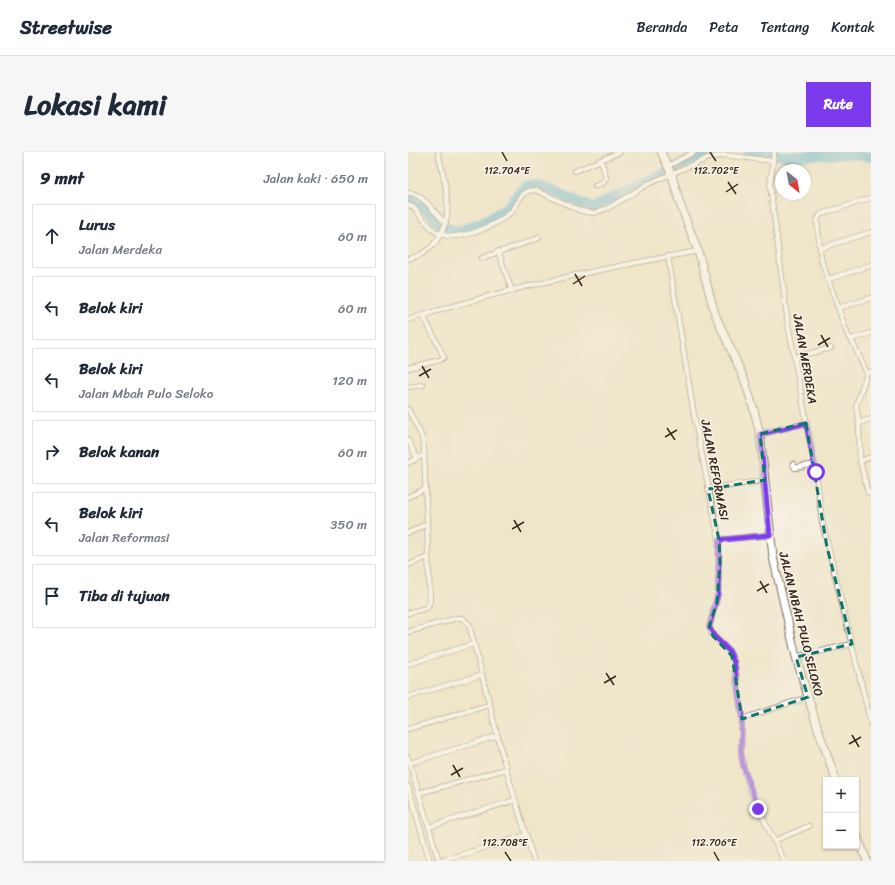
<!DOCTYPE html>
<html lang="id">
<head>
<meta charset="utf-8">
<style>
  :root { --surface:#fff; --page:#f6f6f7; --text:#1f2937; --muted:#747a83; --line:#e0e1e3; --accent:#7c3aed }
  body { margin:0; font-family:Sriracha,sans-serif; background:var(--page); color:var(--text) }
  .controls { position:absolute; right:12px; bottom:12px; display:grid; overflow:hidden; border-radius:0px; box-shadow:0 1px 3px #0004 }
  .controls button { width:36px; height:36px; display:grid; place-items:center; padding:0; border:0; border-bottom:1px solid var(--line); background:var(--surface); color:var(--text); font:20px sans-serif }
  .compass { position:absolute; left:367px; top:12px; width:36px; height:36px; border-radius:50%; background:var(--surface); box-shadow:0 1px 3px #0004; rotate:149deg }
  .stop { position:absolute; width:12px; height:12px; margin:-9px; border:3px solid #7c3aed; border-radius:50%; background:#fff }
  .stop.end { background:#7c3aed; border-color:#fff; box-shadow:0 1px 4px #0008 }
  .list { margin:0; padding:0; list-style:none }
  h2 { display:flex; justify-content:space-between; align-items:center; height:52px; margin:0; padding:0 16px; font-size:17px }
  h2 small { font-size:13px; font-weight:400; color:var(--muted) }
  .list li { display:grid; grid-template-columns:26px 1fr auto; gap:12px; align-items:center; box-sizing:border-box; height:64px; margin:0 8px 8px; padding:0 8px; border:1px solid var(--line); border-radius:0px }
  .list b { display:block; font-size:15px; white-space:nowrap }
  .list p { margin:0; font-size:13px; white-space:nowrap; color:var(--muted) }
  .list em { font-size:13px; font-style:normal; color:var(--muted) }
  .icon { flex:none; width:22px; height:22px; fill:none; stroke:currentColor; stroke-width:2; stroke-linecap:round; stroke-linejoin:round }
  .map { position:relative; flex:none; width:463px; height:709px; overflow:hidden; border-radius:0px }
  header { display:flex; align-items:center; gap:24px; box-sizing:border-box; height:56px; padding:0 20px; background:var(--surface); border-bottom:1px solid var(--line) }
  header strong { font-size:19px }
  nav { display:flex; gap:22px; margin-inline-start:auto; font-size:14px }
  .intro { display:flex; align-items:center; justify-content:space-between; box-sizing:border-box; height:96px; padding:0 24px }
  h1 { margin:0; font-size:28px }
  .button { padding:10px 18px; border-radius:0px; background:var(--accent); color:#fff; font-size:14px; font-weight:700 }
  main { display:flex; gap:24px; padding:0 24px }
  aside { flex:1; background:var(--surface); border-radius:0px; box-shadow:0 1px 3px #0004 }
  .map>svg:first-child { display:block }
</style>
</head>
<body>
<header>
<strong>Streetwise</strong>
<nav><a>Beranda</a><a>Peta</a><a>Tentang</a><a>Kontak</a></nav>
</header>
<div class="intro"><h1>Lokasi kami</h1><a class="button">Rute</a></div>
<main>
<aside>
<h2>9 mnt<small>Jalan kaki · 650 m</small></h2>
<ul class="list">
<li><svg class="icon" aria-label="ahead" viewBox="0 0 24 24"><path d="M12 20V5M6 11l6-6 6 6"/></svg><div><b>Lurus</b><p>Jalan Merdeka</p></div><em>60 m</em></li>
<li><svg class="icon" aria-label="left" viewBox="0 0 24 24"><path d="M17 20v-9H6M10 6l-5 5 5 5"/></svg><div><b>Belok kiri</b></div><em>60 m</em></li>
<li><svg class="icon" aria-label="left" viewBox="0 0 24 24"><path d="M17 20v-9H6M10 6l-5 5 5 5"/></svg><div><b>Belok kiri</b><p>Jalan Mbah Pulo Seloko</p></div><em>120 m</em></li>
<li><svg class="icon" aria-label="right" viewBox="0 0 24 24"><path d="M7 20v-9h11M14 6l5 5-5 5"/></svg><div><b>Belok kanan</b></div><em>60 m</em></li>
<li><svg class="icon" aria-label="left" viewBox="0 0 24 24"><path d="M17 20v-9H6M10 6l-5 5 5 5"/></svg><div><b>Belok kiri</b><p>Jalan Reformasi</p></div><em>350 m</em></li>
<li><svg class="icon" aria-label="arrive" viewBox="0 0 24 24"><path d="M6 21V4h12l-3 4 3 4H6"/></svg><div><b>Tiba di tujuan</b></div></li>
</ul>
</aside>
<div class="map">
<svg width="463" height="709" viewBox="0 0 463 709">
  <rect width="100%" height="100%" fill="#f7f3e8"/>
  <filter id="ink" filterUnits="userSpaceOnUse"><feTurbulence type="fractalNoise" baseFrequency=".025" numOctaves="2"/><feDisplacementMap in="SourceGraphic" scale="8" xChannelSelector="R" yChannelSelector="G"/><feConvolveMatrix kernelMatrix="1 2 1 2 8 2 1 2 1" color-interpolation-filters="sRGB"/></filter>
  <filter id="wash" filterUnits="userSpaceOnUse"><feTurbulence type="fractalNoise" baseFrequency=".012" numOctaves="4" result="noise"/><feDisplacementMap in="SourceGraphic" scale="16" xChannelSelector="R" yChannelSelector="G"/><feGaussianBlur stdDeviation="0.9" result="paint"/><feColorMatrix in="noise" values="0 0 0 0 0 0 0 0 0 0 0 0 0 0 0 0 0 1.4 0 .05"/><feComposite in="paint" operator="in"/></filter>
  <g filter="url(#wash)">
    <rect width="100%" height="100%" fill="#efe5c9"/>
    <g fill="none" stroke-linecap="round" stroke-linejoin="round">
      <g stroke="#5cb3d9" stroke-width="10">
        <polyline points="340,0 380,4 444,2 463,5"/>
        <path d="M0,45L21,60L32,72L49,79C67,74 84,66 99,55C107,48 111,33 123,33C136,32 169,50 184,56L300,0"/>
      </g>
    </g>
  </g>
  <g filter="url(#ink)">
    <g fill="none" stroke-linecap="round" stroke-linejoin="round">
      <defs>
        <g id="street">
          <polyline points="366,0 362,33 380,172 408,320 414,369 463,572"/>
          <polyline points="260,14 286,0"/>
          <polyline points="167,19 193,8"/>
          <polyline points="187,34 195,31 198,26 193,8 212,0"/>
          <path d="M0,41C15,40 27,63 38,71"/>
          <polyline points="463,46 413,62 409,68 413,107 440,184 443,187 463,181"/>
          <path d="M0,53L5,55C12,63 20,74 28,80C49,92 85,75 102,61C112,52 111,38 128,38L173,59L186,61L200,56L240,32L300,6L317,3L364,9"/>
          <polyline points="413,96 463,80"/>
          <polyline points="90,99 104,139"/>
          <polyline points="260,104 286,263 311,388 310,441 301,475 305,484 321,499 326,510 334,567 333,600 335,613 343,641 376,709"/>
          <polyline points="74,106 131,86"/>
          <path d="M0,107C10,105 17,101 24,94C50,67 37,32 30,0"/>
          <polyline points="421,127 463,113"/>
          <polyline points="430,156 463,146"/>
          <path d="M0,168C94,137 192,117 290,99"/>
          <polyline points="443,187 459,221"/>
          <polyline points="387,205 423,196"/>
          <polyline points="0,216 32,208 36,205 15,163"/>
          <polyline points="463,220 459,221 448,254 451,271 463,267"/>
          <polyline points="0,235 15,233"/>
          <polyline points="0,257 14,285 16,298 22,450 18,456 0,461"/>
          <polyline points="451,271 452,309 460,341 463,342"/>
          <polyline points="352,282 398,271"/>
          <polyline points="0,288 9,306"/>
          <polyline points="452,309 463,305"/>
          <polyline points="0,311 16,303"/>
          <polyline points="385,312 387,316 407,312"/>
          <polyline points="300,337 357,328"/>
          <polyline points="0,345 18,336"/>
          <polyline points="0,381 19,372"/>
          <polyline points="311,388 362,383"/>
          <polyline points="0,413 20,405"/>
          <polyline points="0,480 49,466 54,466 61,472 98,617 126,709"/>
          <polyline points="388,505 444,492"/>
          <polyline points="0,512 65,492"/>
          <polyline points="0,545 73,523"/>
          <polyline points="334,567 400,545"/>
          <polyline points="0,577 81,553"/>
          <polyline points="0,605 31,709"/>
          <polyline points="2,611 89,584"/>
          <polyline points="0,634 22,709"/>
          <polyline points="11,641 98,617"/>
          <polyline points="21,675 107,648"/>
          <polyline points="366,689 401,674"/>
          <polyline points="32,709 119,683"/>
        </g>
        <g id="secondary">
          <polyline points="253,0 264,23 271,49 290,99 307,162 337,229 346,258 352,282 365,405 388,505 409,574 428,628"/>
          <polyline points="448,681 459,709"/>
        </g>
      </defs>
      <use href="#street" stroke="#7a6b5a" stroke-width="6"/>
      <use href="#secondary" stroke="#7a6b5a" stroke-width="9"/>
      <use href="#street" stroke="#fff" stroke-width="4.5"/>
      <use href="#secondary" stroke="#fff" stroke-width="7"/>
    </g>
  </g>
  <g fill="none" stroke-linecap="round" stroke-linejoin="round" filter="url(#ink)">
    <polyline stroke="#7c3aed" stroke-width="5" points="350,657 335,613 333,600 334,567 326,510 321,499 306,484 301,475 310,440 311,388 362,383 352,282 398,271 408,320"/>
  </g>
  <path d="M0 0H463V709H0ZM398,271L419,395L444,492L388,505L400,545L334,567L324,504L305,484L301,475L309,450L312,411L311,388L300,337L357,328L352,282Z" fill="#efe5c9" fill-opacity=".55" fill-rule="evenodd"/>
  <path fill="none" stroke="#0f766e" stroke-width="3" stroke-dasharray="8 5" stroke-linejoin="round" d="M398,271L419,395L444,492L388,505L400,545L334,567L324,504L305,484L301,475L309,450L312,411L311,388L300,337L357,328L352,282Z"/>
  <path fill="none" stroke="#3b2a1e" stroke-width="1.5" d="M94,0L99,9M302,0L308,9M320,30L328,42M318,40L330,32M167,122L174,134M165,132L177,124M413,183L420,195M410,193L422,186M14,214L21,226M11,224L23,217M259,276L267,288M257,285L269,278M106,368L113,380M104,377L116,370M352,429L359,441M349,439L361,432M198,521L206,533M196,531L208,524M444,583L451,595M441,592L453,585M45,613L52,625M43,623L55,616M97,700L103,709M306,700L311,709"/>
  <g text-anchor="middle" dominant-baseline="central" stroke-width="3" stroke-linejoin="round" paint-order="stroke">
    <g font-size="12" fill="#3b2a1e" stroke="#f7f3e8">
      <text transform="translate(397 207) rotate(80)">JALAN MERDEKA</text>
      <text transform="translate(307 318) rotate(79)">JALAN REFORMASI</text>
      <text transform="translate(393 472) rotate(76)">JALAN MBAH PULO SELOKO</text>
    </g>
  </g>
  <g font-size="10" text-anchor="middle" fill="#3b2a1e" stroke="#f7f3e8" stroke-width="3" stroke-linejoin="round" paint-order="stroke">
    <text x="99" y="22">112.704°E</text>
    <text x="308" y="22">112.702°E</text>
    <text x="97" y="694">112.708°E</text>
    <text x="306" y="694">112.706°E</text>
  </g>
</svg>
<div class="controls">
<button>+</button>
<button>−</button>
</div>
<svg class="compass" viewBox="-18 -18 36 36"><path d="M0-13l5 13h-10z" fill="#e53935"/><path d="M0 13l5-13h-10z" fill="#747a83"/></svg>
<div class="stop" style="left:408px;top:320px"></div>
<div class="stop end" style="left:350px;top:657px"></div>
</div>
</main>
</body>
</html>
